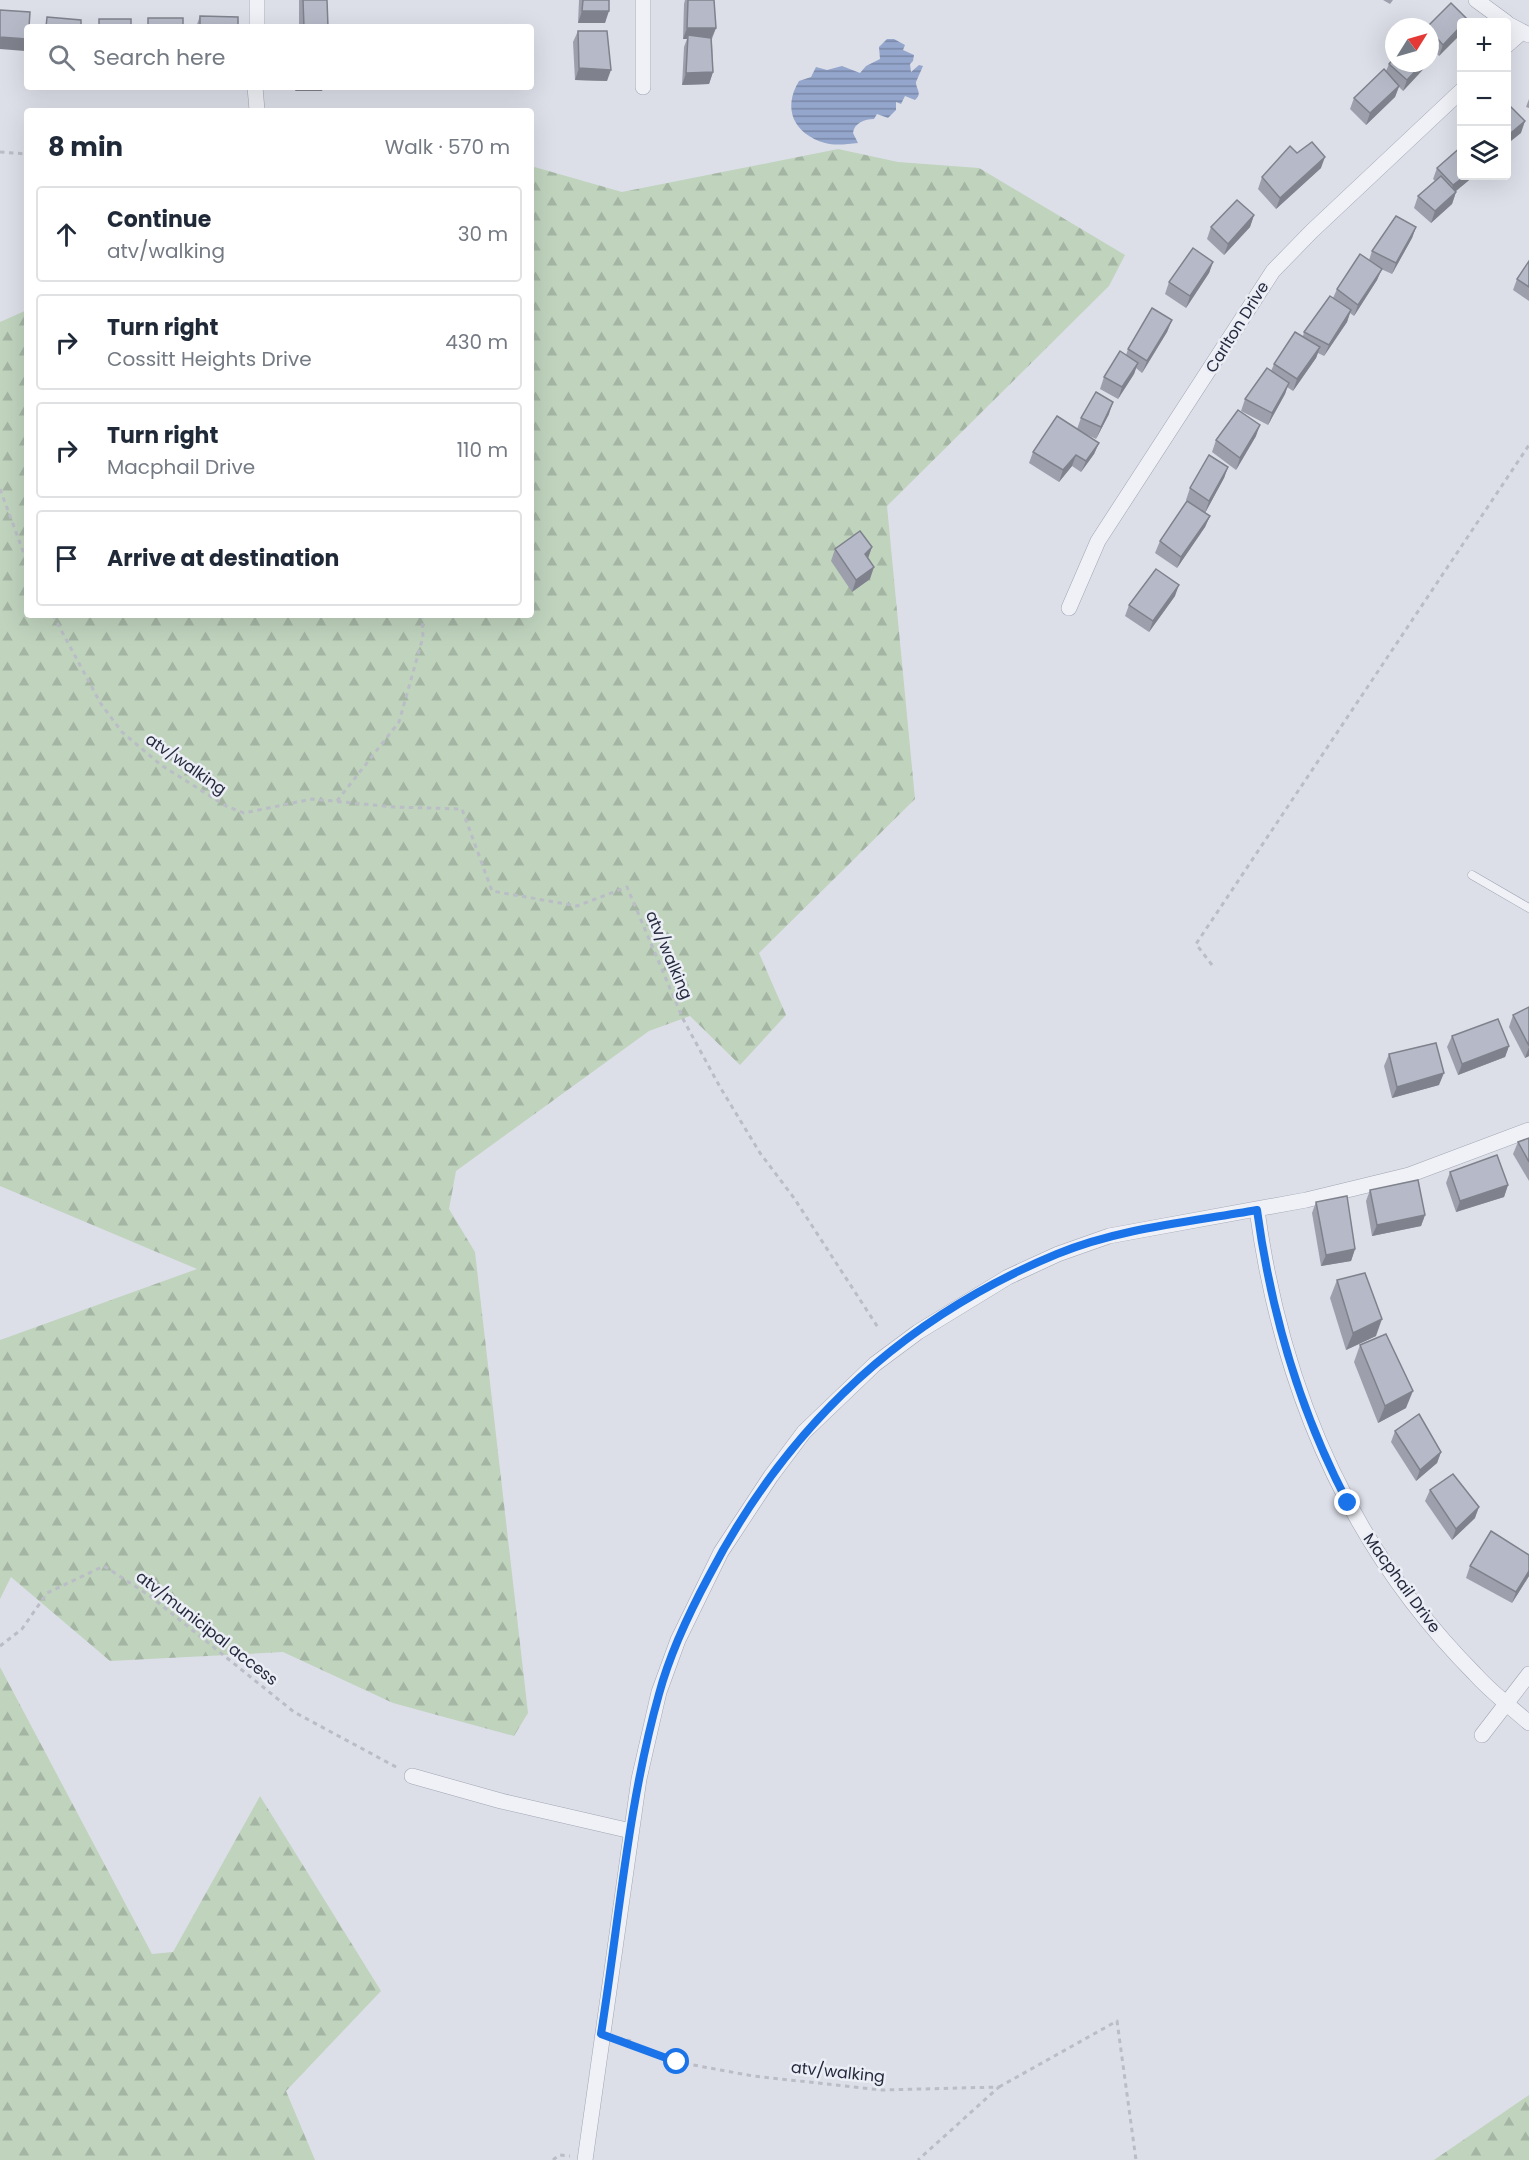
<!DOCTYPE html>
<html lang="en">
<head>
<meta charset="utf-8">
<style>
  :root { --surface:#fff; --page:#f6f6f7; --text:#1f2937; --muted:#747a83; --line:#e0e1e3 }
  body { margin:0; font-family:Poppins,sans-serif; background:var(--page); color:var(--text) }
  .controls { position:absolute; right:18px; top:18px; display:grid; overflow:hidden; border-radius:6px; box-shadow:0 6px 24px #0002 }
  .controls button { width:54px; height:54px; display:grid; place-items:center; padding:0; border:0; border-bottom:2px solid var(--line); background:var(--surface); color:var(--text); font:30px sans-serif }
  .compass { position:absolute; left:1385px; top:18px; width:54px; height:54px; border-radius:50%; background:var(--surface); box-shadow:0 6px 24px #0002; rotate:53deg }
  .stop { position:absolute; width:18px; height:18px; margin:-14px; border:4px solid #1a73e8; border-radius:50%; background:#fff }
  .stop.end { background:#1a73e8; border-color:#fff; box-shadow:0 2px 6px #0008 }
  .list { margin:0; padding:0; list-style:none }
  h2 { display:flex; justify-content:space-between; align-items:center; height:78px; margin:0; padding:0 24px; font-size:26px }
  h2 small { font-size:20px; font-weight:400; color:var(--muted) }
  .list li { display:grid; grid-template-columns:39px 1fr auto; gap:18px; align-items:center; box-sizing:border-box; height:96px; margin:0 12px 12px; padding:0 12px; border:2px solid var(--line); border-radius:6px }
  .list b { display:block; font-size:22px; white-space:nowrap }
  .list p { margin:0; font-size:20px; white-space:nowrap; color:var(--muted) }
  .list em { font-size:20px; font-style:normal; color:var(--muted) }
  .icon { flex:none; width:33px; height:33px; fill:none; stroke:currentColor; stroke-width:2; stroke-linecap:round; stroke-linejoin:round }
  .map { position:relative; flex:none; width:1529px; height:2160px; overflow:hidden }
  .search { position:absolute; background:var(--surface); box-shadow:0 6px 24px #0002; left:24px; top:24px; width:510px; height:66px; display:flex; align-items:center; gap:15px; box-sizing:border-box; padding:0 21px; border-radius:6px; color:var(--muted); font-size:22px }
  .panel { position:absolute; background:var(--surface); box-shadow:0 6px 24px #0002; left:24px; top:108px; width:510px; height:510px; border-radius:6px }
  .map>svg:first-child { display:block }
</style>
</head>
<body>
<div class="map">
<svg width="1529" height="2160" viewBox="0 0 1529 2160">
  <defs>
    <pattern id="forest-firs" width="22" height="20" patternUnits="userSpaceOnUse" patternTransform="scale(1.5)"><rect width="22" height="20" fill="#bfd3bd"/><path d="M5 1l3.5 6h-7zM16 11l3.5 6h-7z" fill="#a4b5a4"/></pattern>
    <pattern id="water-rules" width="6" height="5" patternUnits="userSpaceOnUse" patternTransform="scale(1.5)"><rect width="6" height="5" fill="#94a6cc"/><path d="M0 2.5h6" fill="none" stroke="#7987a7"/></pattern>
  </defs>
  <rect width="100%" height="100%" fill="#dcdfe8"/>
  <g fill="url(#forest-firs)">
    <polygon points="838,149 898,162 979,168 1125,255 1109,286 887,506 915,799 759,953 786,1015 740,1065 690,1016 649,1031 456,1171 449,1209 475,1252 528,1713 514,1736 393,1703 283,1652 110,1661 11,1577 0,1599 0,1340 197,1269 0,1186 0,322 27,310 27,615 531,615 531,166 622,192"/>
    <polygon points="0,1667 152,1954 173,1952 260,1796 381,1991 286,2091 315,2160 0,2160"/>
    <polygon points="1529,2095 1529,2160 1434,2160"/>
  </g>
  <path fill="url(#water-rules)" d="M887,39H894L905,45L903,50L914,55L913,61L910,64L911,72L919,65L923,66L916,82C916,90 923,93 915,100L905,96L901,104L896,102V110L888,118L877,114L874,119C865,119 854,123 853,133L858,143C847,144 836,146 825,143C794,134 782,109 799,81L811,77L816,67L827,70L842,66L860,73L866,66L880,59L879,47Z"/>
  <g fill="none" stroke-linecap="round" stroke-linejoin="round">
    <defs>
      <polyline id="lane" points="1472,875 1529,908"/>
      <g id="street">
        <polyline points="1476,0 1506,22"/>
        <polyline points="1506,23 1529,35"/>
        <polyline points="257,27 257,0"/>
        <polyline points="1506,46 1522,32"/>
        <polyline points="255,87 257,110"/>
        <polyline points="643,87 643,0"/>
        <polyline points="1069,608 1098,541 1273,271 1312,231 1462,90"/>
        <path d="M1257,1210C1281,1386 1348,1546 1475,1674C1491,1692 1511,1707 1529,1723"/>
        <polyline points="1482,1735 1529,1674"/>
        <polyline points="412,1776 501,1801 631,1831"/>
        <polyline points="585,2160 639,1779 659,1692 678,1640 721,1552 771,1476 804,1432 875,1364 918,1332 1008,1277 1058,1254 1109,1236 1306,1200 1409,1175 1529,1130"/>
      </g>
    </defs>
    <use href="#lane" stroke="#a1a5b2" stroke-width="9"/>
    <use href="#street" stroke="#a1a5b2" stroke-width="16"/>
    <g stroke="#babdc6" stroke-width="3" stroke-dasharray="4.5 4.5" stroke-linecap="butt">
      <polyline points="0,152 27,154"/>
      <polyline points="0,489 27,562"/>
      <polyline points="53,615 101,704 122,732 161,765 226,806 244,813 312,799 394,807 462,809 492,891 577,906 627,887 683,1019 720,1087 760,1153 794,1198 879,1329"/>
      <polyline points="337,801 399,722 423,637 422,615"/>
      <polyline points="1212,965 1196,944 1529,445"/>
      <polyline points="0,1646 22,1629 47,1593 104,1566 150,1596 294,1712 398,1768"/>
      <polyline points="618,2038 631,2041"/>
      <polyline points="617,2039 677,2062 753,2076 882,2090 999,2087 918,2160"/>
      <polyline points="999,2087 1117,2021 1136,2160"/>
      <polyline points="553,2160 559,2155 570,2156"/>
    </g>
    <use href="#lane" stroke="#eff1f6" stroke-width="8"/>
    <use href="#street" stroke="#eff1f6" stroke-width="15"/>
  </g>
  <g fill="#9da0ac">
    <polygon points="299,0 327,0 328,27 299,27"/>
    <polygon points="579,0 609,0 605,23 578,23"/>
    <polygon points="685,0 714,0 716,28 712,39 713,72 709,84 682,85 684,47 687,39 683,39 684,4"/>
    <polygon points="1383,0 1393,0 1390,4"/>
    <polygon points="200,16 238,27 196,27"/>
    <polygon points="1468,20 1439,56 1430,47 1430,27"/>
    <polygon points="578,31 607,81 575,80 573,42"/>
    <polygon points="1394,63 1429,63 1403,91 1399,87 1395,97 1366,125 1350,109 1354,98 1386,71 1389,64"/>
    <polygon points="1529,99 1529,108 1526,107"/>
    <polygon points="1321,168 1276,209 1258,189 1262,177"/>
    <polygon points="1437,168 1474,176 1455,191 1456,192 1452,204 1431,223 1414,208 1418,196 1435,181 1433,179"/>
    <polygon points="1254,215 1250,227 1224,255 1207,239 1211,227"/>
    <polygon points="1416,227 1412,238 1392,274 1381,269 1377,280 1354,316 1350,313 1347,322 1324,356 1318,353 1316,358 1293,391 1287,387 1285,394 1268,425 1241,411 1245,399 1271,371 1274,364 1303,336 1304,332 1333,298 1337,289 1369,260 1372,251"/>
    <polygon points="1529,261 1529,301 1513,290 1517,279"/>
    <polygon points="1213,262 1209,273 1186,308 1165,294 1169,282"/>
    <polygon points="1172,320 1167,332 1142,373 1136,368 1134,374 1118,399 1100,389 1104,377 1126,355 1128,349"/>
    <polygon points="1109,414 1096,439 1083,433 1099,443 1094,454 1081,472 1072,466 1059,482 1029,463 1033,452 1077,429 1081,418"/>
    <polygon points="1256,436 1236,470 1212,452 1216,440"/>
    <polygon points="1228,467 1224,478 1205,513 1186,500 1190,488"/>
    <polygon points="1210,516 1205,527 1177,568 1155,553 1160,541"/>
    <polygon points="872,547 868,558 870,579 852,592 831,561 835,549"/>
    <polygon points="1175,596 1149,632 1125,616 1129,605"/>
    <polygon points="1529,1007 1529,1056 1525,1058 1509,1027 1513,1015"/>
    <polygon points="1452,1036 1509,1046 1505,1057 1458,1075 1447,1047"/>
    <polygon points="1389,1054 1439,1085 1392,1098 1384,1066"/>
    <polygon points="1529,1138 1529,1181 1513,1154 1518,1142"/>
    <polygon points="1450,1172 1508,1185 1504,1197 1456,1212 1446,1183"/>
    <polygon points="1370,1190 1425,1215 1421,1226 1372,1236 1366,1201"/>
    <polygon points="1316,1202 1355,1249 1351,1261 1321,1266 1312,1213"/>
    <polygon points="1337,1280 1376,1336 1346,1350 1330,1298"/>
    <polygon points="1360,1345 1406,1408 1378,1423 1354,1362"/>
    <polygon points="1395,1431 1441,1452 1437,1463 1416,1481 1391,1442"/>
    <polygon points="1430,1490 1475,1518 1452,1540 1425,1501"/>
    <polygon points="1470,1566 1529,1576 1512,1603 1466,1578"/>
  </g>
  <g fill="#7f828c">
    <polygon points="582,11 609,11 605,23 578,23"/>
    <polygon points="1461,26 1461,34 1439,56 1443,45"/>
    <polygon points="687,28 716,28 711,39 688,35 687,39 683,39"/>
    <polygon points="0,37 27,39 27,45 25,51 0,49"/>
    <polygon points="1423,63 1429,63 1403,91 1407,80"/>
    <polygon points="579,68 611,70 607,81 575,80"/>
    <polygon points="713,72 709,84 682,85 686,73"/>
    <polygon points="1399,86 1395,97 1366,125 1370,113"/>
    <polygon points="297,87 324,87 322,91 295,91"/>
    <polygon points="1525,121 1521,133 1506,145 1506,137"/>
    <polygon points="1325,157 1321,168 1276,209 1280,198"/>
    <polygon points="1465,176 1474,176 1449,197 1453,185"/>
    <polygon points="1456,192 1452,204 1431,223 1435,211"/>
    <polygon points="1254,215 1250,227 1224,255 1228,244"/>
    <polygon points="1416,227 1412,238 1392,274 1396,263"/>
    <polygon points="1213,262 1209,273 1186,308 1190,296"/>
    <polygon points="1382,269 1377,280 1354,316 1358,305"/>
    <polygon points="1351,310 1347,322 1324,356 1329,345"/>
    <polygon points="1172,320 1167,332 1142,373 1147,361"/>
    <polygon points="1320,347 1316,358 1293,391 1297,379"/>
    <polygon points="1138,363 1134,374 1118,399 1122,387"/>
    <polygon points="1289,383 1285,394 1268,425 1272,413"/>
    <polygon points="1113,402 1109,414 1096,439 1101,427"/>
    <polygon points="1260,425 1256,436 1236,470 1240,458"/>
    <polygon points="1099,443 1094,454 1081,472 1086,461"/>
    <polygon points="1076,455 1072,466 1059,482 1063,470"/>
    <polygon points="1228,467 1224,478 1205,513 1209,501"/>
    <polygon points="1210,516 1205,527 1177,568 1181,557"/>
    <polygon points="872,547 868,558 865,554"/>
    <polygon points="874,567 870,579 852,592 856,580"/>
    <polygon points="1179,585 1175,596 1149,632 1153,621"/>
    <polygon points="1509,1046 1505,1057 1458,1075 1462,1064"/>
    <polygon points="1529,1047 1529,1056 1525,1058"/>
    <polygon points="1444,1073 1439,1085 1392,1098 1397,1087"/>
    <polygon points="1508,1185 1504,1197 1456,1212 1460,1201"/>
    <polygon points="1425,1215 1421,1226 1372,1236 1377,1225"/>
    <polygon points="1355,1249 1351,1261 1321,1266 1326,1255"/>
    <polygon points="1382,1319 1376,1336 1346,1350 1353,1333"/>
    <polygon points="1413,1391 1406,1408 1378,1423 1385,1406"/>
    <polygon points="1441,1452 1437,1463 1416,1481 1420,1470"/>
    <polygon points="1479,1507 1475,1518 1452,1540 1456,1529"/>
    <polygon points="1529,1571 1529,1576 1512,1603 1516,1592"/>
  </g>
  <g fill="#b6bac8" stroke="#7f828c" stroke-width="1.5">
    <polygon points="303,0 327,0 328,27 304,27"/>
    <polygon points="583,0 609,0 609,11 582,11"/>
    <polygon points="688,0 714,0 716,28 687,28"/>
    <polygon points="1451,3 1468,20 1465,22 1461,22 1461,26 1443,45 1430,30 1430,27 1427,27"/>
    <polygon points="0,10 30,12 29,27 27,27 27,39 0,37"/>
    <polygon points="200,16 238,17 238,27 200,27"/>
    <polygon points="47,17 81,20 81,27 46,27"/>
    <rect x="148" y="18" width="35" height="9"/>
    <rect x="99" y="19" width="32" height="8"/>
    <polygon points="578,31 607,31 611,70 579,68"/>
    <polygon points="688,35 711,38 713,72 686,73"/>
    <polygon points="1430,48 1433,51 1430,55"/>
    <polygon points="1394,58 1394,63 1423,63 1407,80 1389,64"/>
    <polygon points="1384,69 1399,86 1370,113 1354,98"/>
    <polygon points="1506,102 1525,121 1506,137"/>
    <polygon points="1312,142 1325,157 1280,198 1262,177 1290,146 1297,153"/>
    <polygon points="1461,147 1461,176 1465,176 1453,185 1437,168"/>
    <polygon points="1441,176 1456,192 1435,211 1418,196"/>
    <polygon points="1237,200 1254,215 1228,244 1211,227"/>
    <polygon points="1396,216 1416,227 1396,263 1372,251"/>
    <polygon points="1193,248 1213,262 1190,296 1169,282"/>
    <polygon points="1360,254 1382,269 1358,305 1337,289"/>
    <polygon points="1529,261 1529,287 1517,279"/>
    <polygon points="1330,296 1351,310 1329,345 1304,332"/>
    <polygon points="1152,308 1172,320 1147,361 1128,349"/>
    <polygon points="1295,332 1320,347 1297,379 1274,364"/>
    <polygon points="1120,351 1138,363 1122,387 1104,377"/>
    <polygon points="1267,368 1289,383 1272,413 1245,399"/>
    <polygon points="1096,392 1113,402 1101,427 1081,418"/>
    <polygon points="1238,410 1260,425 1240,458 1216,440"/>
    <polygon points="1057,416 1099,443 1086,461 1076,455 1063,470 1033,452"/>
    <polygon points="1209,455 1228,467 1209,501 1190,488"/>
    <polygon points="1187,501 1210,516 1181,557 1160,541"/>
    <polygon points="860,531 872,547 865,554 874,567 856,580 835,549"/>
    <polygon points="1156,569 1179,585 1153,621 1129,605"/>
    <polygon points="1529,1007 1529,1046 1513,1015"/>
    <polygon points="1498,1019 1509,1046 1462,1064 1452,1036"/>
    <polygon points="1436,1043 1444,1073 1397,1087 1389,1054"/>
    <polygon points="1529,1138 1529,1162 1518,1142"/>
    <polygon points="1497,1155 1508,1185 1460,1201 1450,1172"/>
    <polygon points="1418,1180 1425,1215 1377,1225 1370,1190"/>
    <polygon points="1347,1196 1355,1249 1326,1255 1316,1202"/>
    <polygon points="1365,1273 1382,1319 1353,1333 1337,1280"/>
    <polygon points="1386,1334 1413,1391 1385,1406 1360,1345"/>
    <polygon points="1419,1414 1441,1452 1420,1470 1395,1431"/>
    <polygon points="1453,1474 1479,1507 1456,1529 1430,1490"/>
    <polygon points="1491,1531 1529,1555 1529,1571 1516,1592 1470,1566"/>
  </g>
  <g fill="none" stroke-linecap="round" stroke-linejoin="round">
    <path stroke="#1a73e8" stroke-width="8" d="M677,2062L601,2034C619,1921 628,1804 659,1694C670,1653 689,1613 709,1576C786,1428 902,1318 1057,1254C1120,1228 1190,1222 1257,1210C1271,1313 1299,1410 1348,1503"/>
  </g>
  <g text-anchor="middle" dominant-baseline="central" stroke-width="5" stroke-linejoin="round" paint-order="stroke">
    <g font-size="16" fill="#252a3f" stroke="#eceef5">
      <text transform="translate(1237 327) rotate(-58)">Carlton Drive</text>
      <text transform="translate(186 764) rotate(35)">atv/walking</text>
      <text transform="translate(669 955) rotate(67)">atv/walking</text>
      <text transform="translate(1402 1583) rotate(54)">Macphail Drive</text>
      <text transform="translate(207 1628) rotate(38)">atv/municipal access</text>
      <text transform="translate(838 2072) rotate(6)">atv/walking</text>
    </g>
  </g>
</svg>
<div class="controls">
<button>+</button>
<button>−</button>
<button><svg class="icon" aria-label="layers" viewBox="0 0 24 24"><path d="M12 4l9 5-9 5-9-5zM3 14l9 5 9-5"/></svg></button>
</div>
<svg class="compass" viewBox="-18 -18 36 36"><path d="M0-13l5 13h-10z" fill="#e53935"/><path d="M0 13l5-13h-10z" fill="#747a83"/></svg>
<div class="stop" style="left:677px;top:2062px"></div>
<div class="stop end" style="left:1348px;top:1503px"></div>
<div class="search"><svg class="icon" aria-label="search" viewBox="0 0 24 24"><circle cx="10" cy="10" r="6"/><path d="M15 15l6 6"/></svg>Search here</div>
<section class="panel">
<h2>8 min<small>Walk · 570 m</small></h2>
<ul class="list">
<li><svg class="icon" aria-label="ahead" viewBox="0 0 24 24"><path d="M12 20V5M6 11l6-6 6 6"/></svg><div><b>Continue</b><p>atv/walking</p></div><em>30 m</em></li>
<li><svg class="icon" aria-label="right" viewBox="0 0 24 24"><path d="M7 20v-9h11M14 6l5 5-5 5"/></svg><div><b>Turn right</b><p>Cossitt Heights Drive</p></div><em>430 m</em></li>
<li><svg class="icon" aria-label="right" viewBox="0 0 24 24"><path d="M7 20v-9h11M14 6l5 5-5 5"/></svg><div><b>Turn right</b><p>Macphail Drive</p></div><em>110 m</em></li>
<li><svg class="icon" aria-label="arrive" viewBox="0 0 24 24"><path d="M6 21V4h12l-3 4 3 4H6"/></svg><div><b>Arrive at destination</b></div></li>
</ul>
</section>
</div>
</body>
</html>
